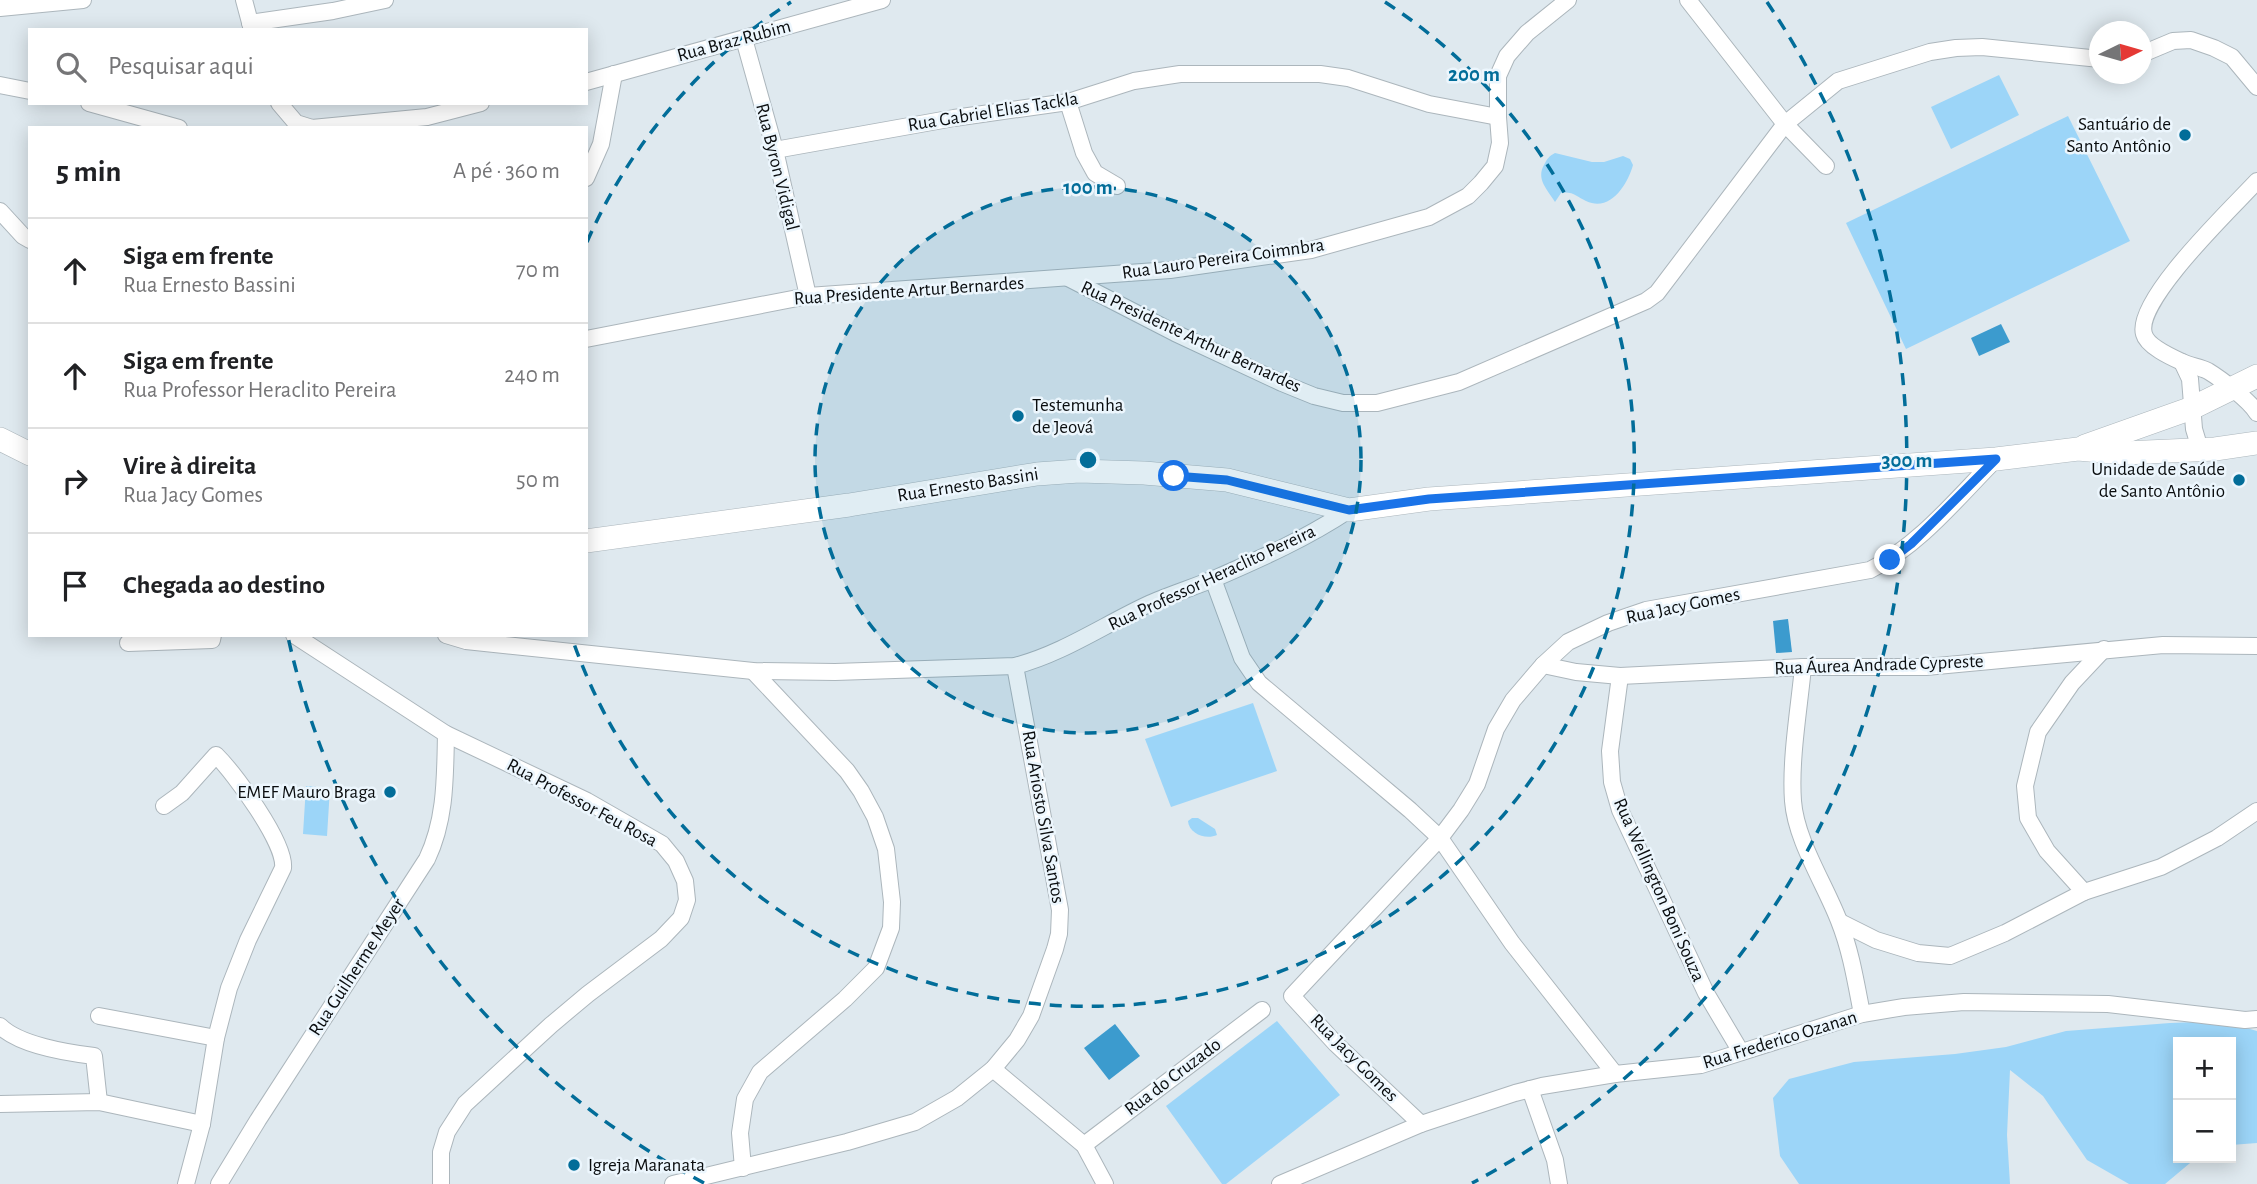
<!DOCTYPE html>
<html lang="pt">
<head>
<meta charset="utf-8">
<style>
  :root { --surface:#fff; --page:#f6f6f6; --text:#202124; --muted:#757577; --line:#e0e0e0 }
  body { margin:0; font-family:"Alegreya Sans",sans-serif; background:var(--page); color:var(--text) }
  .controls { position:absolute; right:21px; bottom:21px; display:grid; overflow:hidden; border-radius:0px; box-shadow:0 4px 18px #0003 }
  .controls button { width:63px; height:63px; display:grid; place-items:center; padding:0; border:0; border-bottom:2px solid var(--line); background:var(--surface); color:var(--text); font:35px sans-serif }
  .compass { position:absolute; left:2089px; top:21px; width:63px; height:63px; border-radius:50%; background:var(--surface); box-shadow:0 4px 18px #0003; rotate:85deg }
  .stop { position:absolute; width:21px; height:21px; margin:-16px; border:5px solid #1a73e8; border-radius:50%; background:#fff }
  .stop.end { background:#1a73e8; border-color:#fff; box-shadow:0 2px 7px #0008 }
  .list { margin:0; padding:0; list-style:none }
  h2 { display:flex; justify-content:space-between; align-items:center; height:91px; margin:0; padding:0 28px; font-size:30px }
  h2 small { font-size:23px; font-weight:400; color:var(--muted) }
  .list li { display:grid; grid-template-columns:46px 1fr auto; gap:21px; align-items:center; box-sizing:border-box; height:105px; padding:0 28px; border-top:2px solid var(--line) }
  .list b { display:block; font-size:26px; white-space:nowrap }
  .list p { margin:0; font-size:23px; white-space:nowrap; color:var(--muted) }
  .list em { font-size:23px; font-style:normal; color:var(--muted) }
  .icon { flex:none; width:38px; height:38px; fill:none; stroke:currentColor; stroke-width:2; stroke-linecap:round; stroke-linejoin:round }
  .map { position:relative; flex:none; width:2257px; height:1184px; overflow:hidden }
  .search { position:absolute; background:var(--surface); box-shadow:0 4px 18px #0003; left:28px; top:28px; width:560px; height:77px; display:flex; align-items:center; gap:18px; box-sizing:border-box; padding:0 24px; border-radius:0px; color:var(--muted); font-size:26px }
  .panel { position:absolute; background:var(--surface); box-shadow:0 4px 18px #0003; left:28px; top:126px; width:560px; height:511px; border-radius:0px }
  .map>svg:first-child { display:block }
</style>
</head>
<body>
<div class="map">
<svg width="2257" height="1184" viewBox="0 0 2257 1184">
  <rect width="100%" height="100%" fill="#dfe9ef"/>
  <g fill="#9cd5f8">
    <polygon points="1999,75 2019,115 1951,149 1931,107"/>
    <polygon points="2068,116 2130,241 1906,349 1846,223"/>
    <path d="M1555,153L1592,162H1604L1623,156L1630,159L1633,165C1628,183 1611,213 1586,201C1577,197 1573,191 1561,193L1555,202C1547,189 1536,179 1544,165C1547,159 1549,156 1555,153Z"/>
    <polygon points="1253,703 1277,771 1171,807 1145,739"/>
    <polygon points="306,786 330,788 327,836 303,834"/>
    <path d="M1192,818H1198L1215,829L1217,835C1206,840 1189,834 1188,821Z"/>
    <polygon points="1277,1021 1340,1095 1226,1184 1222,1184 1166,1106"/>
    <polygon points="2222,1021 2257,1031 2257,1143 2231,1145 2231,1042 2178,1042 2178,1158 2196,1158 2165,1184 2129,1184 2087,1160 2043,1096 2010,1070 2007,1135 2010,1184 1799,1184 1780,1156 1773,1098 1789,1079 1854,1062 1955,1054 2006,1047 2066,1031 2170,1023"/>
  </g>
  <g fill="#3c9bce">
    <polygon points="2001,324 2010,342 1979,356 1971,338"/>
    <polygon points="1788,619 1792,652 1776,653 1773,621"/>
    <polygon points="1115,1024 1140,1056 1109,1080 1084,1048"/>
  </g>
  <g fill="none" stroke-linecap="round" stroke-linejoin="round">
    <defs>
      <g id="minor">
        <polyline points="244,0 252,30"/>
        <polyline points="1688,0 1785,124 1826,166"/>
        <polyline points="0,8 83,0"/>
        <polyline points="250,23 333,11 385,0"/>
        <polyline points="744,39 775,150 808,296"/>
        <polyline points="2142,54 2173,41 2191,40 2214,48 2232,57 2257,87"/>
        <polyline points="586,82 882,0"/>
        <polyline points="0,85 30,91"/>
        <polyline points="1068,102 1084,153 1095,173 1117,186"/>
        <polyline points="89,103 179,128"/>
        <polyline points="279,103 296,123 312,128 427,117 481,103"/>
        <polyline points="775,150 954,118 1068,102 1134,81 1180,74 1320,74 1348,78 1429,104 1498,117"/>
        <polyline points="586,178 601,144 614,74"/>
        <path d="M2257,181C2233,207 2134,301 2144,334C2147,346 2171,357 2182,362C2190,366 2200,367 2208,371C2221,379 2249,400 2257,413"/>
        <polyline points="0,211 23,236 30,240"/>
        <polyline points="1068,278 1175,333 1282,383 1314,396 1343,403 1377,403 1459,382 1646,301 1657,293 1785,124 1838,81 1930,52 1956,48 1982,47 2100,59"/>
        <polyline points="586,339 808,296 1170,270 1311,250 1429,217 1468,196 1481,183 1495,166 1500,143 1498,117 1498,76 1507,56 1527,33 1568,0"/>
        <polyline points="2182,362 2190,379 2194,429 2200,449"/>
        <polyline points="1213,579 1242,658 1259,683 1410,810 1440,838 1512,943 1615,1074"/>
        <polyline points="294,635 446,734 587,801 662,844 676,861 685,881 687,900 681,918 661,939 588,994 551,1025 465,1104 447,1132 441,1152 441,1184"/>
        <path d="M446,635L466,641L753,671L835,672L1015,666C1064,653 1105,624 1151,603C1172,594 1194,587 1216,578C1262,558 1307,538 1349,510"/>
        <polyline points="128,643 212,640 213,635"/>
        <polyline points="1543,665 1576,672 1620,676 1803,667 1926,667 2163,645 2257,646"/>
        <path d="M1803,667C1799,709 1790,760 1793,801C1796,841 1825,884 1839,921C1851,951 1856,983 1862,1014"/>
        <polyline points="1620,676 1610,751 1612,782 1620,810 1706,993 1741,1052"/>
        <path d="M164,806L182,793L216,755C234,773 286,843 283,868L248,940L229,988L216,1038L202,1124L186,1184"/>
        <polyline points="2084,892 2047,851 2028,818 2025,786 2038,732 2072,683 2104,649"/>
        <polyline points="1840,922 1876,940 1918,953 1950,956 2005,933 2084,892 2161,867 2217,838 2257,811"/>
        <polyline points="99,1016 216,1038"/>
        <path d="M0,1026C19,1045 68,1053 94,1056L99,1102"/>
        <polyline points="993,1069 1084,1145 1105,1184"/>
        <polyline points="1530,1089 1555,1160 1559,1184"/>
        <polyline points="0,1104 99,1102 202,1124"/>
        <path d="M1421,1124L1336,1044L1292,996L1440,838L1461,810L1477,784L1496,729L1513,700L1543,665L1568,642L1608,623L1646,610L1870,570C1920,545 1957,498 1996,459"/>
        <polyline points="1084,1145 1262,1010"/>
        <polyline points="743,1168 740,1133 745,1099 760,1072 845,999 876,968 891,928 892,902 886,849 875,817 861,791 847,771 753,671"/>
        <path d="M219,1184L258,1120L427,859C446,819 445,777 446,734"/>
        <polyline points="673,1184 847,1142 915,1122 957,1098 993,1069 1017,1040 1031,1016 1055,949 1059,934 1060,910 1015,666"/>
        <polyline points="1280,1184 1421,1124 1515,1093 1542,1086 1615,1074 1701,1065 1862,1014 1904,1007 1964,1002 2108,1004 2245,1020 2257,1019"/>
      </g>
      <g id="secondary">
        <polyline points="0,439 30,454"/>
        <polyline points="2085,446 2192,408 2257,376"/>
        <polyline points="586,541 849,505 1037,474 1079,471 1144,473 1227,480 1349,510 1429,499 1996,459 2078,449 2124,453 2215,449 2257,443"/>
      </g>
    </defs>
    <use href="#minor" stroke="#acb6bc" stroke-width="18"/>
    <use href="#secondary" stroke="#acb6bc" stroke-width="24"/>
    <use href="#minor" stroke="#fff" stroke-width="16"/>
    <use href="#secondary" stroke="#fff" stroke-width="23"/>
  </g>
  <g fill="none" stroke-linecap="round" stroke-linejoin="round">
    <polyline stroke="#1a73e8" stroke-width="9" points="1174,476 1227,480 1349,510 1429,499 1996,459 1911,544 1890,560"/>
  </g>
  <circle cx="1088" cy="460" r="273" fill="#026d99" fill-opacity=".12"/>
  <g fill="none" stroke="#026d99" stroke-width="3.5" stroke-dasharray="12 9">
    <circle cx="1088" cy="460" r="273"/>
    <path d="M587 242A546 546 0 0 1 791 2M1385 2A546 546 0 1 1 572 638"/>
    <path d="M704 1183A819 819 0 0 1 288 637M1767 2A819 819 0 0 1 1472 1183"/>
  </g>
  <g fill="#026d99" stroke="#ecf6fd" stroke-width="2.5">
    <circle cx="2185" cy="135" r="7"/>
    <circle cx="1018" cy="416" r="7"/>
    <circle cx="2239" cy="480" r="7"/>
    <circle cx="390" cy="792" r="7"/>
    <circle cx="574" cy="1165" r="7"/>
  </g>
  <g text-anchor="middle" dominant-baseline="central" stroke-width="5" stroke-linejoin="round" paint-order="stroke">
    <g font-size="19" fill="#0a0d0f" stroke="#ecf6fd">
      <text transform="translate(734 41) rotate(-15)">Rua Braz Rubim</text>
      <text transform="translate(993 112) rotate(-9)">Rua Gabriel Elias Tackla</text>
      <text transform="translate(777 167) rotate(76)">Rua Byron Vidigal</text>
      <text transform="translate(1223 259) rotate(-8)">Rua Lauro Pereira Coimnbra</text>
      <text transform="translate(909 291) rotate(-4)">Rua Presidente Artur Bernardes</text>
      <text transform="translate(1191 337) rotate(25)">Rua Presidente Arthur Bernardes</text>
      <text transform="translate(968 485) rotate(-9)">Rua Ernesto Bassini</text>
      <text transform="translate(1212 578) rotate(-25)">Rua Professor Heraclito Pereira</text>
      <text transform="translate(1683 606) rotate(-12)">Rua Jacy Gomes</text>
      <text transform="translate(1879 665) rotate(-2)">Rua Áurea Andrade Cypreste</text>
      <text transform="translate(582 803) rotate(28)">Rua Professor Feu Rosa</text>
      <text transform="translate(1043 817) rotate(80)">Rua Ariosto Silva Santos</text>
      <text transform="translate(1659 890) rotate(66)">Rua Wellington Boni Souza</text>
      <text transform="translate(357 967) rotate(-57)">Rua Guilherme Meyer</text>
      <text transform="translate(1780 1040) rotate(-17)">Rua Frederico Ozanan</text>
      <text transform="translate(1354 1058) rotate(45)">Rua Jacy Gomes</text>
      <text transform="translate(1173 1077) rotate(-37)">Rua do Cruzado</text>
    </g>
    <g font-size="19" fill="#0a0d0f" stroke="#ecf6fd" text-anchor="end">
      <text x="2171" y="124">Santuário de<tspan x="2171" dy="22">Santo Antônio</tspan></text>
      <text x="1032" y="405" text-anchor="start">Testemunha<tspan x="1032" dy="22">de Jeová</tspan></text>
      <text x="2225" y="469">Unidade de Saúde<tspan x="2225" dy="22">de Santo Antônio</tspan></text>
      <text x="376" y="792">EMEF Mauro Braga</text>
      <text x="588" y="1165" text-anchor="start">Igreja Maranata</text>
    </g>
  </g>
  <circle cx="1088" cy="460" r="10" fill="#026d99" stroke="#ecf6fd" stroke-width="3.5"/>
  <g font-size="21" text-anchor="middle" font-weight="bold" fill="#026d99" stroke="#ecf6fd" stroke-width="5" stroke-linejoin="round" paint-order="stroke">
    <text x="1474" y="81">200 m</text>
    <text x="1088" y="194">100 m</text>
    <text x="1907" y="467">300 m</text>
  </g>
</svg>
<div class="controls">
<button>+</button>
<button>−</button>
</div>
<svg class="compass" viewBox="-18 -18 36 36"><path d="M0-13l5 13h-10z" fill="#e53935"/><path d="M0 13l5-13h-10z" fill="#757577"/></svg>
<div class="stop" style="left:1174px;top:476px"></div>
<div class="stop end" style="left:1890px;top:560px"></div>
<div class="search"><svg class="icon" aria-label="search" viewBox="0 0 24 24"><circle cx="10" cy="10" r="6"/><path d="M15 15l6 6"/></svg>Pesquisar aqui</div>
<section class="panel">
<h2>5 min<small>A pé · 360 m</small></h2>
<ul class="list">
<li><svg class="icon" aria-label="ahead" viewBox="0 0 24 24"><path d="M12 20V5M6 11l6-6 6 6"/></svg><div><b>Siga em frente</b><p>Rua Ernesto Bassini</p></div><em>70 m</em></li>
<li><svg class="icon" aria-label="ahead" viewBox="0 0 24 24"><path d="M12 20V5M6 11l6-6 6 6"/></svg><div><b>Siga em frente</b><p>Rua Professor Heraclito Pereira</p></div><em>240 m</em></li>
<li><svg class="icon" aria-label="right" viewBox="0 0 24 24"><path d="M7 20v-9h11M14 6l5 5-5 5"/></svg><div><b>Vire à direita</b><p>Rua Jacy Gomes</p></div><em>50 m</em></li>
<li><svg class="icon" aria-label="arrive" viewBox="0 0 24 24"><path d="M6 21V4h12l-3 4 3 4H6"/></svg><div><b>Chegada ao destino</b></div></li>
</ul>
</section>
</div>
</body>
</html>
